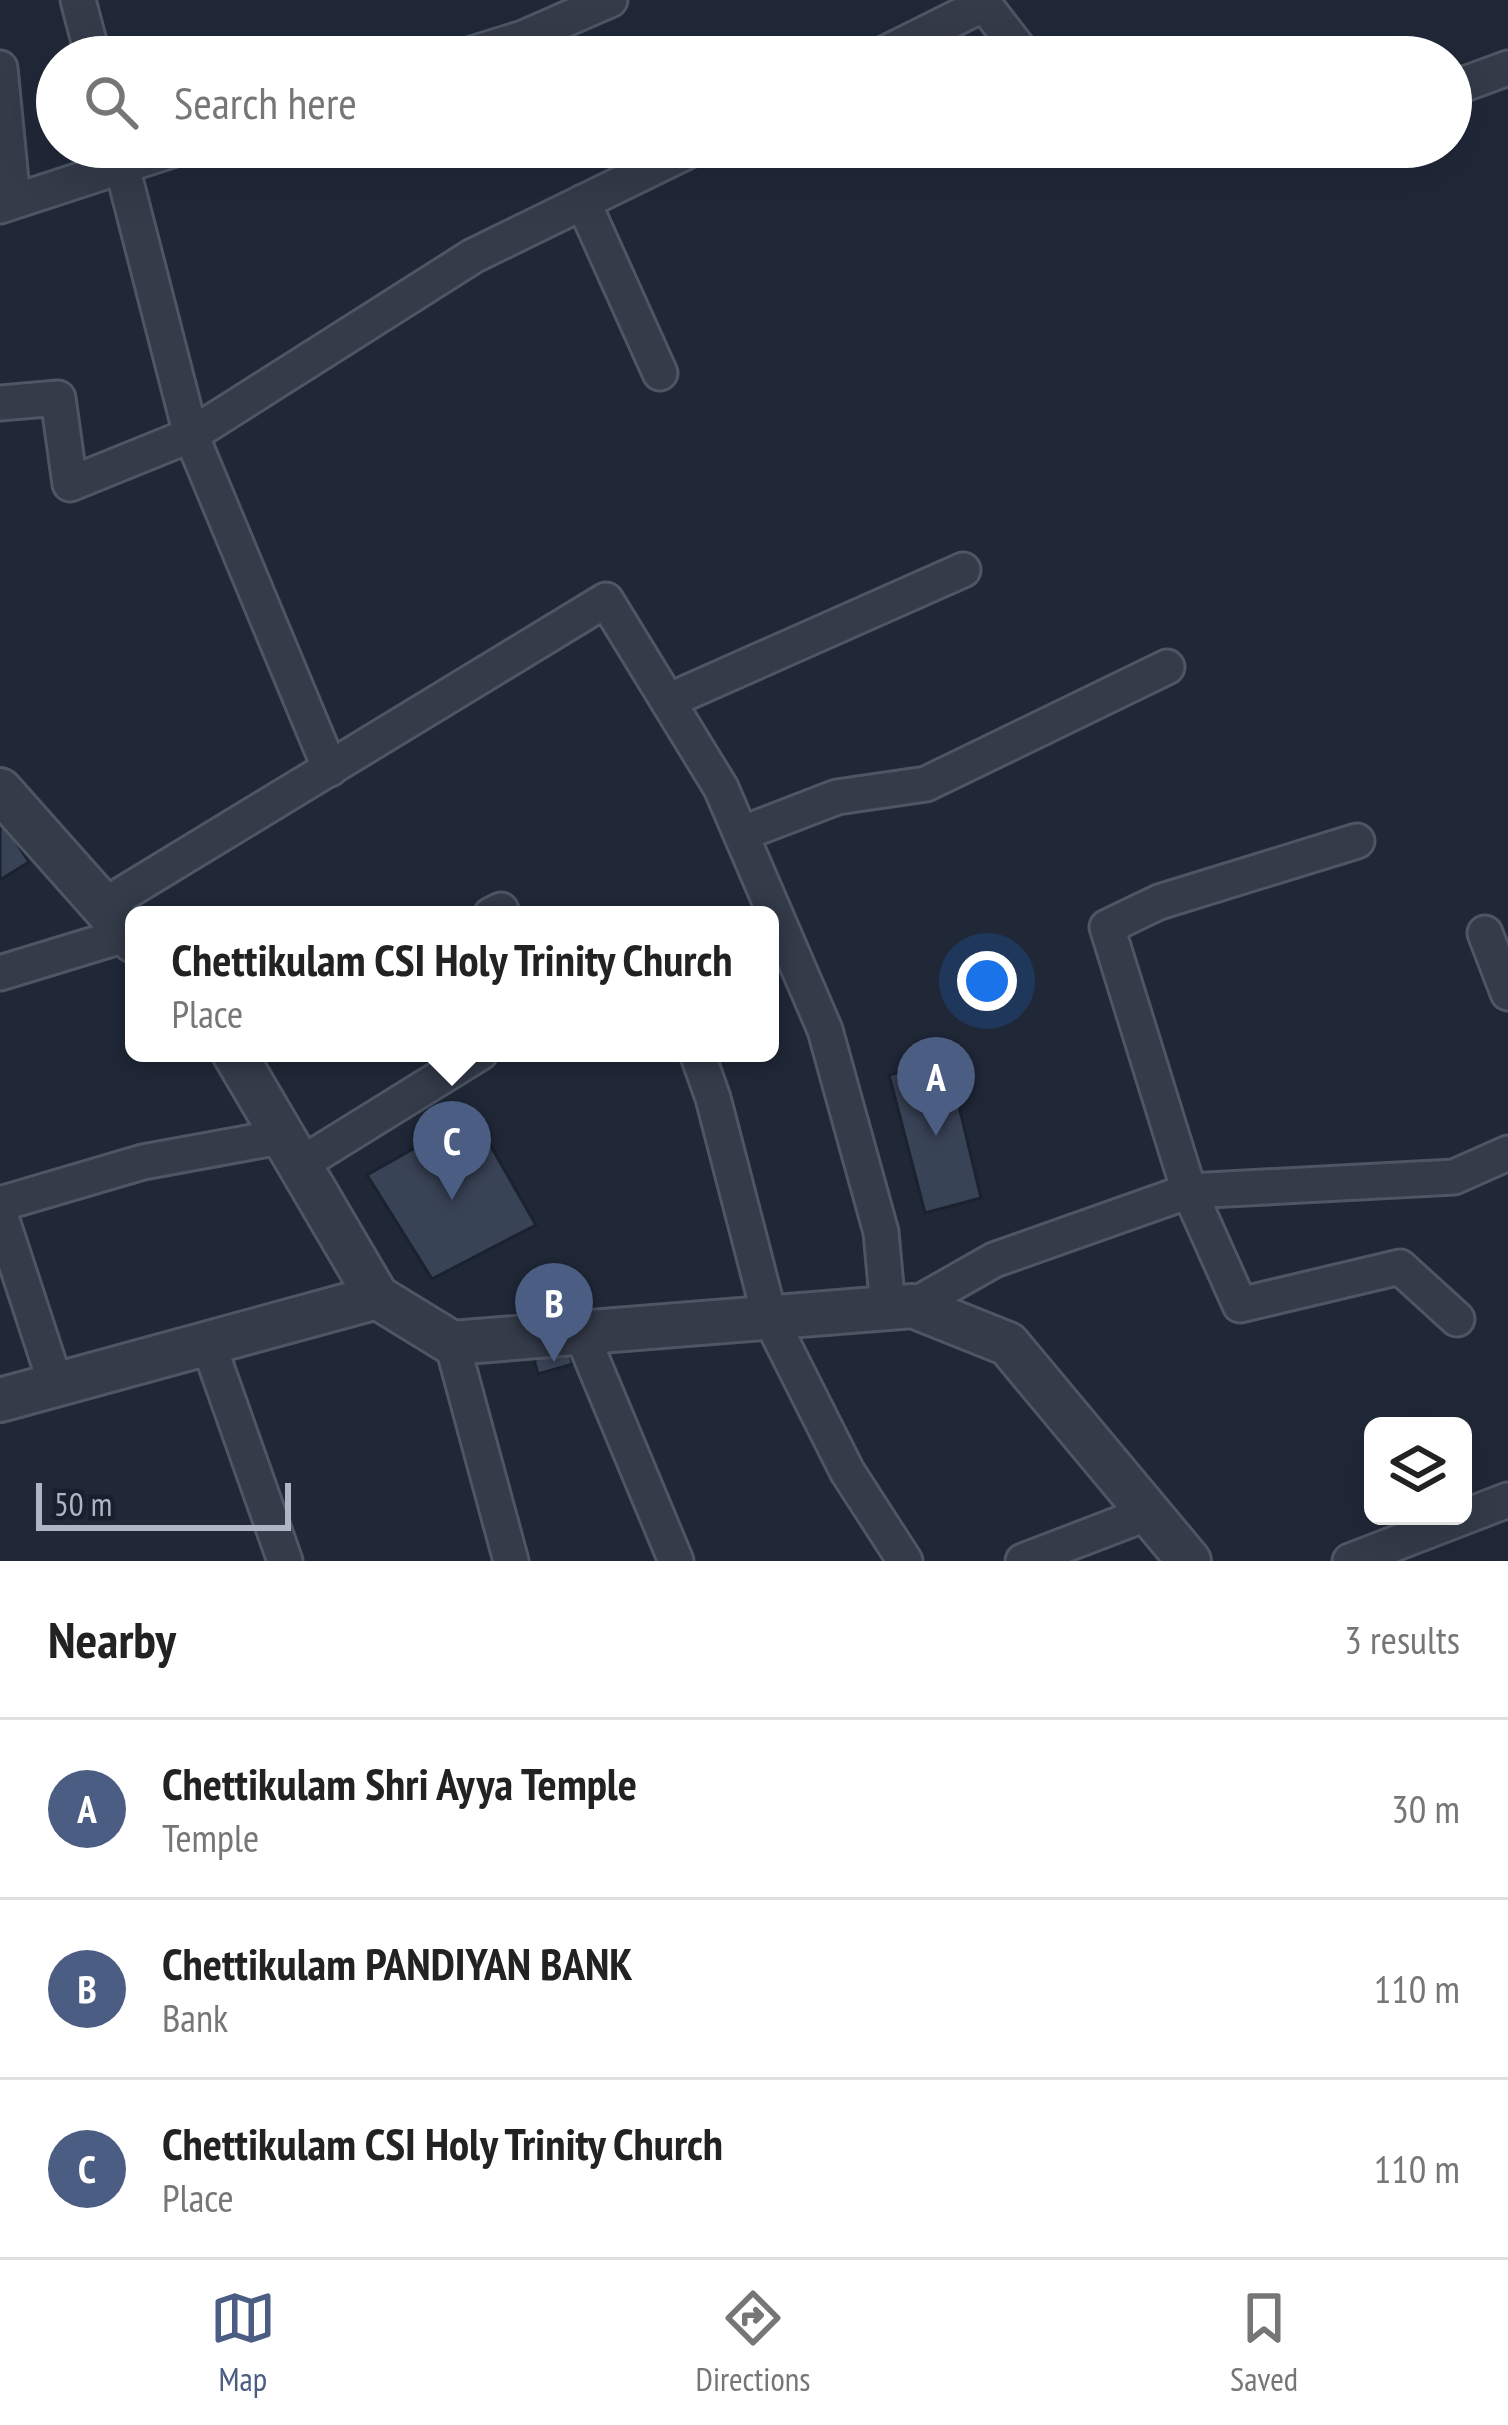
<!DOCTYPE html>
<html lang="en">
<head>
<meta charset="utf-8">
<style>
  :root { --surface:#fff; --page:#f2f2f2; --text:#222; --muted:#767676; --line:#e0e0e0; --accent:#4c5d83 }
  body { margin:0; font-family:"PT Sans Narrow",sans-serif; background:var(--page); color:var(--text) }
  .controls { position:absolute; right:36px; bottom:36px; display:grid; overflow:hidden; border-radius:18px; box-shadow:0 12px 48px #0002 }
  .controls button { width:108px; height:108px; display:grid; place-items:center; padding:0; border:0; border-bottom:3px solid var(--line); background:var(--surface); color:var(--text); font:60px sans-serif }
  .scale { position:absolute; left:36px; bottom:30px; width:255px; box-sizing:border-box; padding-left:12px; border:6px solid #aeb5c5; border-top:0; font-size:33px; line-height:42px; white-space:nowrap; color:#aeb5c5; -webkit-text-stroke:9px #19202d; paint-order:stroke }
  .you { position:absolute; left:987px; top:981px; width:42px; height:42px; margin:-30px; border:9px solid #fff; border-radius:50%; background:#1a73e8; box-shadow:0 0 0 18px #1a73e833 }
  .badge { display:grid; place-items:center; width:78px; height:78px; border-radius:50%; background:var(--accent); color:#fff; font-size:39px; font-weight:700 }
  .pin { position:absolute; translate:-50% -99px; filter:drop-shadow(0 3px 6px #0008) }
  .pin::after { content:''; position:absolute; top:63px; width:42px; height:36px; background:inherit; clip-path:polygon(0 0,100% 0,50% 100%) }
  .popup { position:absolute; left:125px; top:906px; width:654px; height:156px; box-sizing:border-box; display:grid; place-content:center; border-radius:18px; background:var(--surface); filter:drop-shadow(0 3px 9px #0005); font-size:39px; white-space:nowrap; color:var(--muted) }
  .popup b { font-size:45px; color:var(--text) }
  .popup::after { content:''; position:absolute; left:50%; top:100%; margin-left:-24px; border:24px solid transparent; border-top-color:var(--surface) }
  .list { margin:0; padding:0; list-style:none }
  h2 { display:flex; justify-content:space-between; align-items:center; height:156px; margin:0; padding:0 48px; font-size:51px }
  h2 small { font-size:39px; font-weight:400; color:var(--muted) }
  .list li { display:grid; grid-template-columns:78px 1fr auto; gap:36px; align-items:center; box-sizing:border-box; height:180px; padding:0 48px; border-top:3px solid var(--line) }
  .list b { display:block; font-size:45px; white-space:nowrap }
  .list p { margin:0; font-size:39px; white-space:nowrap; color:var(--muted) }
  .list em { font-size:39px; font-style:normal; color:var(--muted) }
  .icon { flex:none; width:66px; height:66px; fill:none; stroke:currentColor; stroke-width:2; stroke-linecap:round; stroke-linejoin:round }
  .map { position:relative; flex:none; width:1508px; height:1561px; overflow:hidden }
  .search { position:absolute; background:var(--surface); box-shadow:0 12px 48px #0002; left:36px; right:36px; top:36px; height:132px; display:flex; align-items:center; gap:30px; box-sizing:border-box; padding:0 42px; border-radius:66px; color:var(--muted); font-size:45px }
  .sheet { height:696px; background:var(--surface) }
  nav { display:flex; justify-content:space-around; align-items:center; box-sizing:border-box; height:168px; border-top:3px solid var(--line); background:var(--surface); font-size:33px; color:var(--muted) }
  nav a { display:grid; justify-items:center; gap:6px }
  nav .on { color:var(--accent) }
  .map>svg:first-child { display:block }
</style>
</head>
<body>
<div class="map">
<svg width="1508" height="1561" viewBox="0 0 1508 1561">
  <rect width="100%" height="100%" fill="#202838"/>
  <g fill="#394356" stroke="#1b222f" stroke-width="3">
    <polygon points="0,817 29,862 0,880"/>
    <polygon points="948,1060 981,1198 925,1213 889,1075"/>
    <polygon points="473,1115 536,1225 432,1279 367,1175"/>
    <polygon points="567,1348 573,1364 538,1374 534,1360"/>
  </g>
  <g fill="none" stroke-linecap="round" stroke-linejoin="round">
    <defs>
      <g id="minor">
        <polyline points="78,0 93,57"/>
        <polyline points="981,0 1025,57"/>
        <polyline points="462,57 523,38 610,0"/>
        <polyline points="878,57 984,4"/>
        <polyline points="0,68 13,201"/>
        <polyline points="1451,89 1508,68"/>
        <polyline points="117,147 191,435 330,769"/>
        <polyline points="583,202 660,373"/>
        <polyline points="0,206 181,147"/>
        <polyline points="0,403 58,398 70,484 191,435 473,256 696,147"/>
        <polyline points="668,701 963,570"/>
        <polyline points="741,834 837,797 926,784 1167,667"/>
        <polyline points="1357,841 1159,902 1107,927 1189,1191 1240,1305 1400,1267 1457,1319"/>
        <polyline points="103,906 606,600 721,788 825,1030 881,1232 888,1308"/>
        <polyline points="491,915 501,910"/>
        <polyline points="1485,933 1508,993"/>
        <polyline points="0,973 128,934"/>
        <polyline points="697,1053 713,1098 770,1318 847,1471 905,1561"/>
        <polyline points="301,1164 480,1053"/>
        <polyline points="0,1204 143,1162 285,1136"/>
        <polyline points="0,1214 56,1385"/>
        <polyline points="913,1306 994,1260 1189,1191 1454,1177 1508,1153"/>
        <polyline points="581,1333 676,1561"/>
        <polyline points="208,1343 285,1561"/>
        <polyline points="452,1343 511,1561"/>
        <polyline points="1023,1561 1148,1513"/>
        <polyline points="1350,1561 1508,1500"/>
      </g>
      <g id="tertiary">
        <polyline points="0,790 134,941"/>
        <polyline points="234,1053 377,1297 452,1343 913,1306 1008,1344 1189,1561"/>
        <polyline points="0,1400 377,1297"/>
      </g>
    </defs>
    <use href="#minor" stroke="#4e5563" stroke-width="39"/>
    <use href="#tertiary" stroke="#4e5563" stroke-width="48"/>
    <use href="#minor" stroke="#343b49" stroke-width="33"/>
    <use href="#tertiary" stroke="#343b49" stroke-width="42"/>
  </g>
</svg>
<div class="controls">
<button><svg class="icon" aria-label="layers" viewBox="0 0 24 24"><path d="M12 4l9 5-9 5-9-5zM3 14l9 5 9-5"/></svg></button>
</div>
<div class="scale">50 m</div>
<div class="you"></div>
<div class="pin badge" style="left:936px;top:1136px">A</div>
<div class="pin badge" style="left:554px;top:1362px">B</div>
<div class="pin badge" style="left:452px;top:1200px">C</div>
<div class="popup"><b>Chettikulam CSI Holy Trinity Church</b>Place</div>
<div class="search"><svg class="icon" aria-label="search" viewBox="0 0 24 24"><circle cx="10" cy="10" r="6"/><path d="M15 15l6 6"/></svg>Search here</div>
</div>
<section class="sheet">
<h2>Nearby<small>3 results</small></h2>
<ul class="list">
<li><span class="badge">A</span><div><b>Chettikulam Shri Ayya Temple</b><p>Temple</p></div><em>30 m</em></li>
<li><span class="badge">B</span><div><b>Chettikulam PANDIYAN BANK</b><p>Bank</p></div><em>110 m</em></li>
<li><span class="badge">C</span><div><b>Chettikulam CSI Holy Trinity Church</b><p>Place</p></div><em>110 m</em></li>
</ul>
</section>
<nav>
<a class="on"><svg class="icon" aria-label="map" viewBox="0 0 24 24"><path d="M3 6l6-2 6 2 6-2v14l-6 2-6-2-6 2zM9 4v14M15 6v14"/></svg>Map</a>
<a><svg class="icon" aria-label="directions" viewBox="0 0 24 24"><path d="M12 3l9 9-9 9-9-9zM9 14v-3h6M13 9l2 2-2 2"/></svg>Directions</a>
<a><svg class="icon" aria-label="saved" viewBox="0 0 24 24"><path d="M7 4h10v16l-5-4-5 4z"/></svg>Saved</a>
</nav>
</body>
</html>
